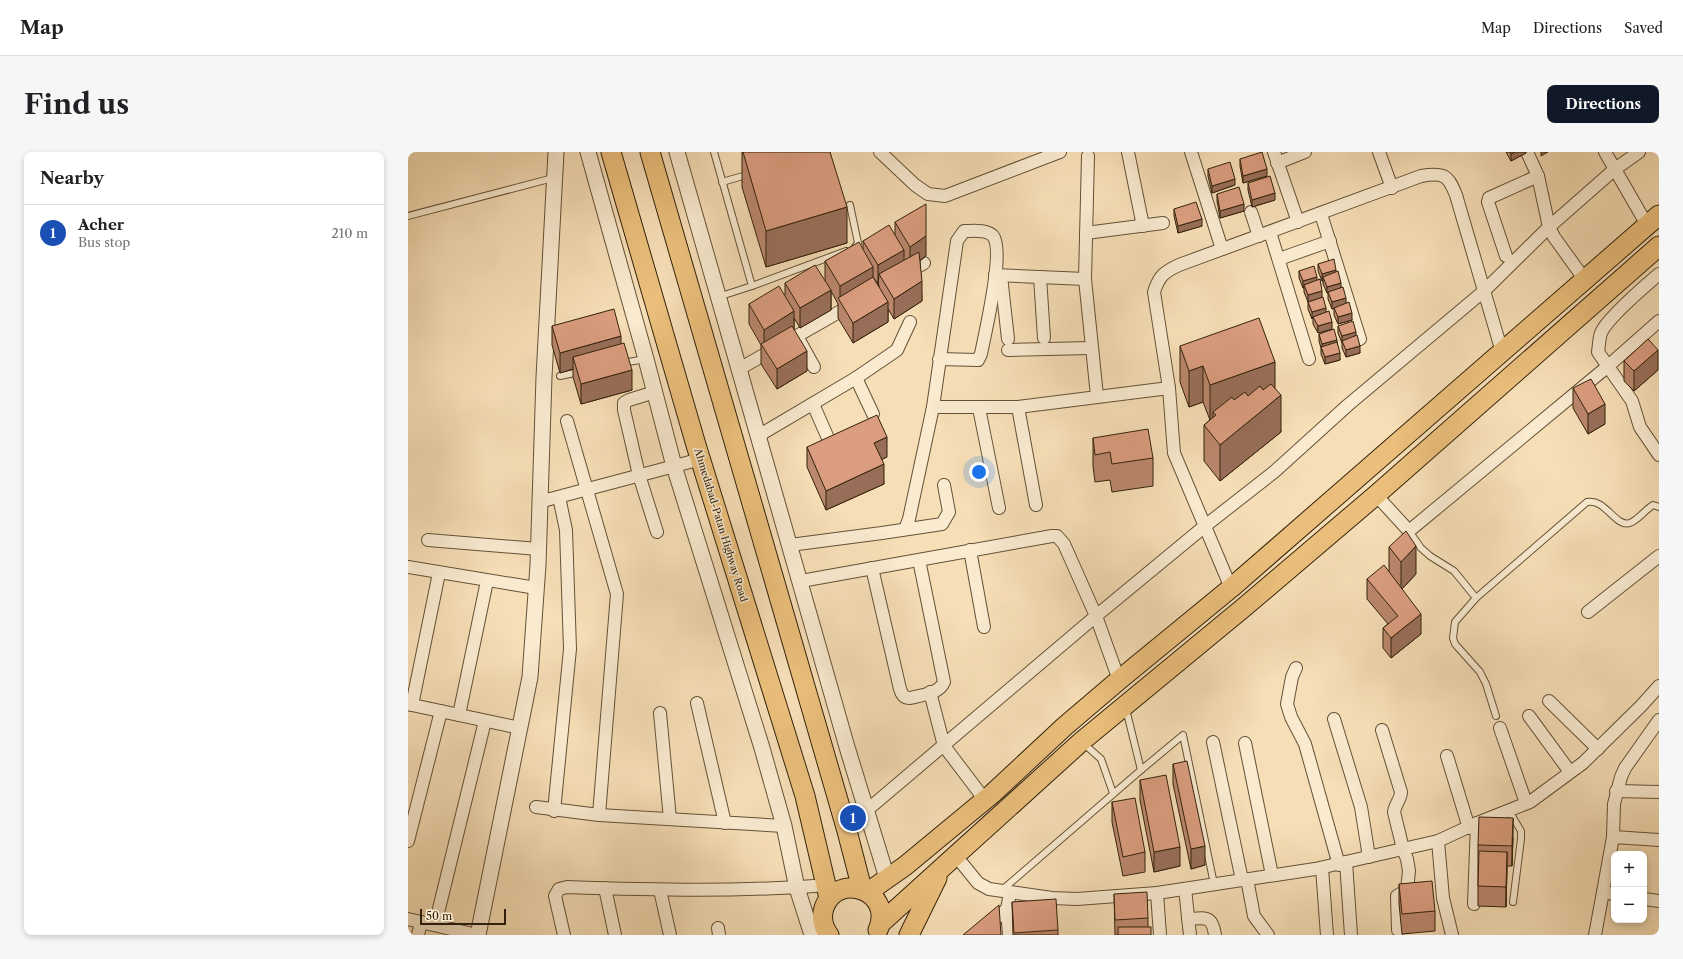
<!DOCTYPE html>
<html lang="en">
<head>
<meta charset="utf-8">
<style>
  :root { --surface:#fff; --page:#f6f6f6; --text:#202124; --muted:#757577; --line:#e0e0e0; --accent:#111827 }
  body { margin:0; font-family:"Libre Caslon Text",serif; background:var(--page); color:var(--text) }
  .controls { position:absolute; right:12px; bottom:12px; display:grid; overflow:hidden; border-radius:8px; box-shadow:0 2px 6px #0003 }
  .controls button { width:36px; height:36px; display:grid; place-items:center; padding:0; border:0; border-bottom:1px solid var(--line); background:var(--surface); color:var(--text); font:20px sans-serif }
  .scale { position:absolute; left:12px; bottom:10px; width:86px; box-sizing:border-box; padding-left:4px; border:2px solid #33220b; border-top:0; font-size:11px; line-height:14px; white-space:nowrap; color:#33220b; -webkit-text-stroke:3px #f9ead0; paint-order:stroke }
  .you { position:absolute; left:571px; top:320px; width:14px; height:14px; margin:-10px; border:3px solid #fff; border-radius:50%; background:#1a73e8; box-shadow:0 0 0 6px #1a73e833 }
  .badge { display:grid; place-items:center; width:26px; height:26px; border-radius:50%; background:var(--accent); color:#fff; font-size:13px; font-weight:700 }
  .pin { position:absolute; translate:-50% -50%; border:2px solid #fff; box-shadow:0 1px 4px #0006 }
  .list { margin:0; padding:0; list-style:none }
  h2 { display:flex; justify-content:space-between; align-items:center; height:52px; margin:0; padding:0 16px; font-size:17px }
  h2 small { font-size:13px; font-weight:400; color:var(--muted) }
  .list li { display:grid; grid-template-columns:26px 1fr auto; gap:12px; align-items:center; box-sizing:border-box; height:56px; padding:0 16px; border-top:1px solid var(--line) }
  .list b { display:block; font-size:15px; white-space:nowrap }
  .list p { margin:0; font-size:13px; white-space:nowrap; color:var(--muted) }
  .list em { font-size:13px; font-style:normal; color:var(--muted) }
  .map { position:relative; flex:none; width:1251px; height:783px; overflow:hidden; border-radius:8px }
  header { display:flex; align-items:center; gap:24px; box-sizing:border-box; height:56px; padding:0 20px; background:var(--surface); border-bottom:1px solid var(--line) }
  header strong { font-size:19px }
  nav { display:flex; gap:22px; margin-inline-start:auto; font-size:14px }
  .intro { display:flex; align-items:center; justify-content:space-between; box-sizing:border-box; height:96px; padding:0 24px }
  h1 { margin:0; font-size:28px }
  .button { padding:10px 18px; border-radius:8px; background:var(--accent); color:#fff; font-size:14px; font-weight:700 }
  main { display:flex; gap:24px; padding:0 24px }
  aside { flex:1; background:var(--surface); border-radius:8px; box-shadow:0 2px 6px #0003 }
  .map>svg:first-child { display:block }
</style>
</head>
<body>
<header>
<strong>Map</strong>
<nav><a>Map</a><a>Directions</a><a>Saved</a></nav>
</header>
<div class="intro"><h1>Find us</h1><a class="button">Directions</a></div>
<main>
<aside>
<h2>Nearby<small></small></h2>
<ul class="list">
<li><span class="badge" style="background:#1a4fb4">1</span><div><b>Acher</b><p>Bus stop</p></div><em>210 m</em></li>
</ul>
</aside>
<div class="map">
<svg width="1251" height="783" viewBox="0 0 1251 783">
  <rect width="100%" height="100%" fill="#f6deb6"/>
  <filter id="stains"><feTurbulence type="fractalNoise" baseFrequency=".005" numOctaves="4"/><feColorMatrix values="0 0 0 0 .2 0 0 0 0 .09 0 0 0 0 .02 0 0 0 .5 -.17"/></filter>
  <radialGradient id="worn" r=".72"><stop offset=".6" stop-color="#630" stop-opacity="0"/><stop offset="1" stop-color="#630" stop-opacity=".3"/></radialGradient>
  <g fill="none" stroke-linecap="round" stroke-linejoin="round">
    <defs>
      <g id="service">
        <polyline points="306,0 344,134 310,145"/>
        <polyline points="314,30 342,22"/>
        <polyline points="442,53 450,91 447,95"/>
        <polyline points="0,64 145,26"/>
        <polyline points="344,134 438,99"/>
        <polyline points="215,211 237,207"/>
        <polyline points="152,224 172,220"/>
        <polyline points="1001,379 1013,396 1022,404 1046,419 1068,446"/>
        <polyline points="718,557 733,618"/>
        <path d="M1088,564L1078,532L1072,520L1047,492L1045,486L1047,470L1068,446L1179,350C1197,346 1208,376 1222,371C1230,368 1237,358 1245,353L1251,355"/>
        <polyline points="675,591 693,607 705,641"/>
        <polyline points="1101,659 1113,679 1113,687 1105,750"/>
        <polyline points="594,738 733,618 775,583 806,732"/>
      </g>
      <g id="minor">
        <polyline points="472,0 507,33 520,42 537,44 652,0"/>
        <polyline points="720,0 735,74"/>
        <polyline points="783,0 814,97"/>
        <polyline points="866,0 890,70"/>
        <polyline points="971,0 984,36"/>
        <polyline points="1119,0 1130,24 1141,75 1146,85 1177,128"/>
        <polyline points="1197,0 1239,73"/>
        <polyline points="680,4 677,127 689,244"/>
        <polyline points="869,11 897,0"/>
        <polyline points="843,60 851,84"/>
        <polyline points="913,62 952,187"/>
        <polyline points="862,80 901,207"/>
        <polyline points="678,81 755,71"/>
        <polyline points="1098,104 1080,50 1081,46 1130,24"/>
        <polyline points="871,107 922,89"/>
        <polyline points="499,121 516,111"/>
        <path d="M1251,122C1237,134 1199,166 1193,181C1191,187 1191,194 1190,200L1224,249L1232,275L1251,303"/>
        <polyline points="587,123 677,127"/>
        <polyline points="593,124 600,187"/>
        <polyline points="632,125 636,186"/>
        <polyline points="391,188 406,215"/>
        <polyline points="600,198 683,196"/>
        <polyline points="331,217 445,152"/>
        <polyline points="448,226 465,262"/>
        <polyline points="247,240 221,248 216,251 216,258 231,323 249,380"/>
        <polyline points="405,252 423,293"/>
        <polyline points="525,255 610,255 761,236"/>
        <polyline points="610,255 628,353"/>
        <polyline points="571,256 591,356"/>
        <polyline points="159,269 209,442 191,663"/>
        <polyline points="350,284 448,226 489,198 502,170"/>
        <polyline points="968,343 1001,379 1199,215 1251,169"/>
        <polyline points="131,350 293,307"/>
        <path d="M497,377L501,367L525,255L549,89L556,79C564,79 579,77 585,84C597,99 577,181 573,202L570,208L531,207"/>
        <polyline points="20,388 130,397"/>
        <polyline points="382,393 474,381 534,372 541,360 536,333"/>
        <polyline points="562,398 576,475"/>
        <polyline points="0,415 128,436"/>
        <path d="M464,416L492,537C494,543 496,546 502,546C513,543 531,542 536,530L511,408"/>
        <polyline points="393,429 644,384 649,384 656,392 688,464 711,528"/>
        <path d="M823,436L766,301L761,236L746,140C751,124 756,120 771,113L1013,24C1036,20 1040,23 1048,43L1094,200"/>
        <polyline points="1180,460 1251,404"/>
        <polyline points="888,516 884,525 879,552 883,565 897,592 931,713"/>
        <polyline points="522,540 536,594 577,648"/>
        <polyline points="1141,549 1190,597"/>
        <polyline points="289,551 317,671"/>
        <polyline points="0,552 112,576"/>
        <polyline points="4,553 31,421"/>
        <polyline points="252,561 262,667"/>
        <polyline points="51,563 79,429"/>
        <polyline points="1121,564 1162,620"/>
        <polyline points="926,567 953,655 961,705"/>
        <polyline points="1092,576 1118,651"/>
        <path d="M974,578L993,640C993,647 987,652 986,660L995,697L999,707L1001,719L999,738L989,744L990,778"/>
        <polyline points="805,590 834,728"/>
        <polyline points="837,591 864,723"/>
        <polyline points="1039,604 1061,676"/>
        <polyline points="1208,639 1251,640"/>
        <polyline points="128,655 191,663 376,674"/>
        <polyline points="146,659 162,497 158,378 151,345"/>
        <polyline points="458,659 688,464 797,374 866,320 940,253 1076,139 1141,75 1207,17 1231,0"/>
        <polyline points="1205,685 1251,688"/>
        <polyline points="0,689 33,559"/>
        <polyline points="1030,689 1035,746 1044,783"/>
        <polyline points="548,704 570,731 581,737 644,746 669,747 749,741 907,717 1030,689 1069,671 1122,650 1175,611 1233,554 1251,534"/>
        <polyline points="938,710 943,783"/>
        <polyline points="914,716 919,783"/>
        <polyline points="839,727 846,764 860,783"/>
        <polyline points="197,736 207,783"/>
        <polyline points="777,737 782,783"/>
        <polyline points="252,738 262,783"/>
        <polyline points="749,741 752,783"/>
        <polyline points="1206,742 1195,740 1205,685 1206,652 1213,625 1217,616 1251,568"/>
        <polyline points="1236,747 1251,749"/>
        <polyline points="1066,752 1069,671"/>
        <polyline points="599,757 601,783"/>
        <polyline points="0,767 69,783"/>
        <path d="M780,767C798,766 804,763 807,783"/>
        <polyline points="27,773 77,569"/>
        <polyline points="310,776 311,783"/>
        <polyline points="10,783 13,770"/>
        <path d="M156,783L147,744L151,737L159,735C245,738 332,740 418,733"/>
        <polyline points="569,783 599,757 602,741"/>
        <polyline points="1187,783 1195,740"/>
      </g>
      <g id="tertiary">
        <polyline points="180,0 238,207 266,314 354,596 376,674 389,736 404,783"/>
        <polyline points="269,0 439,595 479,726"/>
        <polyline points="70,783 122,525 130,413 136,225 148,0"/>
      </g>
      <g id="primary">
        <polyline points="203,0 288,293 397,644 421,746"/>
        <polyline points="242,0 439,679 454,737"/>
        <polyline points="460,740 497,714 584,642 657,574 711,528 823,436 1251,63"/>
        <polyline points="473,771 674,589 834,457 968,343 1251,94"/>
        <path d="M421,783C415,775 413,765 416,756C429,718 487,739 470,778"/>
        <polyline points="501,783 529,726"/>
      </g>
    </defs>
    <use href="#service" stroke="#645136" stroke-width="8"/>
    <use href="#minor" stroke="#645136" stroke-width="14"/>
    <use href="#tertiary" stroke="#645136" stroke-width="17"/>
    <use href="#primary" stroke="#33220b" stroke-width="21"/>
    <use href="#service" stroke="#f9ead0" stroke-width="6"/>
    <use href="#minor" stroke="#f9ead0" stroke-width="12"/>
    <use href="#tertiary" stroke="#f9ead0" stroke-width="15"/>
    <use href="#primary" stroke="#ebbf7b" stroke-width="19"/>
  </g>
  <g fill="#bb876d" stroke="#33220b" fill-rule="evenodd">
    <polygon points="334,0 422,0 439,91 358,115 334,35"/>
    <polygon points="1098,0 1118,0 1118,1 1103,9"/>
    <polygon points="832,7 859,24 835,31 832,14"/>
    <polygon points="800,17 827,33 804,41 800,24"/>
    <polygon points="840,31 867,48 844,55 840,38"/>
    <polygon points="809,42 836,59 812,66 809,49"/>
    <polygon points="766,57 794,74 770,81 766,64"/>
    <path d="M487,70L518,104L512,109L514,149L486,167L480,157V170L445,191L430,166V152L423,139V158L392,176L386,166V178L399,219L369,237L353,212V193L341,172V152L377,143V131L417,129V109L455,97V89L487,84ZM465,125L471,133V135L465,126Z"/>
    <polygon points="910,112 928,120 938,151 944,168 930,172 926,163 926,156 924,157 920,147 920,141 919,141 915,132 915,129 914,129 910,119"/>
    <polygon points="891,119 909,129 912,127 910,181 905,172 905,166 904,167 900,157 900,150 906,148 900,150 896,140 896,136 895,136 891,126"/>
    <polygon points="144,174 213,192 224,238 173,252 165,225 165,217 152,221 144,193"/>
    <polygon points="930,174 948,184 952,201 938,205 934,196 934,191 930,181"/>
    <polygon points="911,182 929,190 932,208 917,212 913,202 913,196 911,189"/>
    <polygon points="772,194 867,236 873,280 812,329 796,309 796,273 802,268 795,250 781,255 772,230"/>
    <polygon points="1216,209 1250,218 1226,239 1216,229"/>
    <polygon points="1165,236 1197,272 1180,282 1165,256"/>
    <polygon points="685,286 745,306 745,334 704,340 702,328 687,330 685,314"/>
    <polygon points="399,295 479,305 474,307 476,332 418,358 399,315"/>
    <polygon points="981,395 1008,422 994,437 1013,482 983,506 975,496 975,476 980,472 959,447 959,427 981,421"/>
    <polygon points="765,612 797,713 783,717 765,632"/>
    <polygon points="732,628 772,714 746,720 732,648"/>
    <polygon points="704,650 737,700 737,720 715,724 704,670"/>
    <polygon points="1105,686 1104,714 1099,714 1098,755 1070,754 1070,693"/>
    <polygon points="991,732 1027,759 1027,779 994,782 991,752"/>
    <polygon points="706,742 740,766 740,775 743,783 707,783"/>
    <polygon points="604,750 650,778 650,783 605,783"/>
  </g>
  <g fill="#996e59" stroke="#33220b">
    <polygon points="1107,0 1118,0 1118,1 1103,9 1103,2"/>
    <polygon points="1133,0 1140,0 1133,4"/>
    <polygon points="859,17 859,24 835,31 835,24"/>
    <polygon points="827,27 827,33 804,41 804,34"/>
    <polygon points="867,41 867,48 844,55 844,48"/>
    <polygon points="836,52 836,59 812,66 812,59"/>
    <polygon points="439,55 439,91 358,115 358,79"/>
    <polygon points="794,67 794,74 770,81 770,74"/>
    <polygon points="518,84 518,104 502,115 502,95"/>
    <polygon points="496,98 496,118 471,122 470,133 470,113"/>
    <polygon points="465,115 465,135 432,148 432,134"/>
    <polygon points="928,118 928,125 915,125 915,129 914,129 914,122"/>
    <polygon points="909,125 909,132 896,133 896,136 895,136 895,129"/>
    <polygon points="514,129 514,149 486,167 486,147"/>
    <polygon points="933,131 933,137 919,141 919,135"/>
    <polygon points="423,138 423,158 392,176 392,156"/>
    <polygon points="914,139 914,146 900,150 900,143"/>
    <polygon points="938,146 938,153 924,157 924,150"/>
    <polygon points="480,150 480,170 445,191 445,171"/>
    <polygon points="918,156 918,163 905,165 905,166 904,167 904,160"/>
    <polygon points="386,159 386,179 356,196 356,178"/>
    <polygon points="944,161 944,168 930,172 930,165"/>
    <polygon points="924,170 924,177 910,181 910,174"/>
    <polygon points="948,180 948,187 934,189 934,191 934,184"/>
    <polygon points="213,184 213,204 165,205 165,217 152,221 152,201"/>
    <polygon points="929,188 929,195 914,199 914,192"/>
    <polygon points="952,194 952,201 938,205 938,198"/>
    <polygon points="1250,198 1250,218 1226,239 1226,219"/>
    <polygon points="399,199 399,219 369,237 369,217"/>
    <polygon points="932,201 932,208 917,212 917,205"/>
    <polygon points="867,210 867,246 805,260 805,268 802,269 802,233"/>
    <polygon points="795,214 795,250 781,255 781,219"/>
    <polygon points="224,218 224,238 173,252 173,232"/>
    <polygon points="873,243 873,280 812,329 812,293"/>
    <polygon points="1197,252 1197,272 1180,282 1180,262"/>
    <polygon points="479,285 479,305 466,311 466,291"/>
    <polygon points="476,312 476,332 418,358 418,339"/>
    <polygon points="1008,394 1008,422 993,438 993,410"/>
    <polygon points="1013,462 1013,482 983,506 983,486"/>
    <polygon points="1105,666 1105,686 1104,714 1104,694"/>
    <polygon points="797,694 797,713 783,717 783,697"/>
    <polygon points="772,695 772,714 746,720 746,700"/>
    <polygon points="1099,700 1099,719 1098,755 1098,735"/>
  </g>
  <g fill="#da9d7f" stroke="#33220b">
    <polygon points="335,0 422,0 439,55 358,79"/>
    <polygon points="854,0 859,17 835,24 832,7"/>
    <polygon points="1102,0 1107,0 1103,2"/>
    <polygon points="822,10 827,27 804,34 800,17"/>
    <polygon points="862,24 867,41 844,48 840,31"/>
    <polygon points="831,35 836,52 812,59 809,42"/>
    <polygon points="788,50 794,67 770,74 766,57"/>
    <polygon points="518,52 518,84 502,95 487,70"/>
    <polygon points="481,73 496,98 470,113 455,89"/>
    <polygon points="451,90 465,115 432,134 417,109"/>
    <polygon points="511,100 514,129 486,147 471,122"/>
    <polygon points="926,107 928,118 914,122 910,112"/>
    <polygon points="407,113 423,138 392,156 377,131"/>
    <polygon points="906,114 909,125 895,129 891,119"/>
    <polygon points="930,119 933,131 919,135 915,125"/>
    <polygon points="465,125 480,150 445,171 430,146"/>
    <polygon points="912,127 914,139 900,143 896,133"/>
    <polygon points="371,134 386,159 356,178 341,152"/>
    <polygon points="935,135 938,146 924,150 920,140"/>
    <polygon points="915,145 918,156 904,160 900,150"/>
    <polygon points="941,150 944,161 930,165 926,156"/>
    <polygon points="206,157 213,184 152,201 144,174"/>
    <polygon points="921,159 924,170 910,174 905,165"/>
    <polygon points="851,166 867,210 802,233 795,214 781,219 772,194"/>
    <polygon points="945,169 948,180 934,184 930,174"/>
    <polygon points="384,174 399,199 369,217 353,192"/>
    <polygon points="926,177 929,188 914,192 911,182"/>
    <polygon points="949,183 952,194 938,198 934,189"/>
    <polygon points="1240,187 1250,198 1226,219 1216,209"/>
    <polygon points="929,190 932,201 917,205 913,195"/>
    <polygon points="216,191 224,218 173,232 165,205"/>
    <polygon points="1183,227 1197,252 1180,262 1165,236"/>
    <polygon points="863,232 873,243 812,293 796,273 808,263 805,260 824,245 826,248 837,240 840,244 852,234 855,238"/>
    <polygon points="469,263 479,285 466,291 476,312 418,339 399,295"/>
    <polygon points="740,277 745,306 704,312 702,300 687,303 685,286"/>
    <polygon points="998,379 1008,394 993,410 981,395"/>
    <polygon points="976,413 1013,462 983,486 975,476 990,464 959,427"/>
    <polygon points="779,609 797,694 783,697 765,612"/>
    <polygon points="758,623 772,695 746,700 732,628"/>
    <polygon points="727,646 737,700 715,705 704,650"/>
    <polygon points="1071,665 1105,666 1104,694 1070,693"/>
    <polygon points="1071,699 1099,700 1098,735 1070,734"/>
    <polygon points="1024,729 1027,759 994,762 991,732"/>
    <polygon points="739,740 740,766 707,768 706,742"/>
    <polygon points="648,747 650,778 606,781 604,750"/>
    <polygon points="591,753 593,783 555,783"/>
    <rect x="710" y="775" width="33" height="8"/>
  </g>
  <g text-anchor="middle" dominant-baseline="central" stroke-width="3" stroke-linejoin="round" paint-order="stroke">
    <g font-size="10" fill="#33220b" stroke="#f9ead0">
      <text transform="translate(313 373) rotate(73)">Ahmedabad-Patan Highway Road</text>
    </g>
  </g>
  <rect width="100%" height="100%" filter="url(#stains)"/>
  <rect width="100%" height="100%" fill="url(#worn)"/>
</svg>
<div class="controls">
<button>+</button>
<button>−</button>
</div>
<div class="scale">50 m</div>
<div class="you"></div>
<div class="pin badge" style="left:445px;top:666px;background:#1a4fb4">1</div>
</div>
</main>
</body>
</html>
